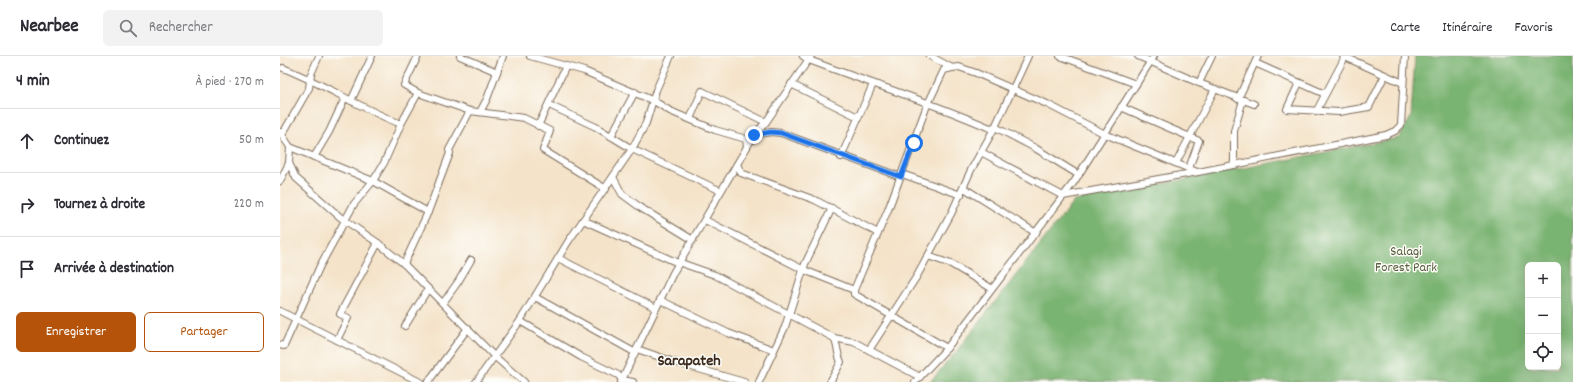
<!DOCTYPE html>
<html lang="fr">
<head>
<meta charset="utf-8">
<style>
  :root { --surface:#fff; --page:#f2f2f3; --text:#2b2b33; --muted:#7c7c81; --line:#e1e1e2; --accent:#b45309 }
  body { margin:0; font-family:Dekko,sans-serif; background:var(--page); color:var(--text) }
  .controls { position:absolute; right:12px; bottom:12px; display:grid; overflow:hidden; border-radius:6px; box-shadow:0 4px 16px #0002 }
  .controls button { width:36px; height:36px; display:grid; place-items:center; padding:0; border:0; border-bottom:1px solid var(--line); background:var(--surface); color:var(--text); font:20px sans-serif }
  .stop { position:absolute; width:12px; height:12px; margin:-9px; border:3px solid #1a73e8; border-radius:50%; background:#fff }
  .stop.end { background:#1a73e8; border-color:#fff; box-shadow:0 1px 4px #0008 }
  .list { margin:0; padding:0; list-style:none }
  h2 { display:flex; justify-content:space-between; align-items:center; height:52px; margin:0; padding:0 16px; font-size:17px }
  h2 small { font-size:13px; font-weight:400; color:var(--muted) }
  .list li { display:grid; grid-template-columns:26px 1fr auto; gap:12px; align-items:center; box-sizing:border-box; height:64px; padding:0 16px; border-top:1px solid var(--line) }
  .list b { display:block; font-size:15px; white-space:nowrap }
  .list em { font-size:13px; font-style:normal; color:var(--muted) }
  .actions { display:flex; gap:8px; padding:12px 16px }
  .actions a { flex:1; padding:9px 0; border:1px solid var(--accent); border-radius:6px; text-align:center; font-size:14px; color:var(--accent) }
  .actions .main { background:var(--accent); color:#fff }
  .icon { flex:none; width:22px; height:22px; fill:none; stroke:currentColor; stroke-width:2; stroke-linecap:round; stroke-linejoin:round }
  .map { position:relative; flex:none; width:1293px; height:326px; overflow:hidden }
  header { display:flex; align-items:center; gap:24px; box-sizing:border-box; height:56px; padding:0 20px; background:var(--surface); border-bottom:1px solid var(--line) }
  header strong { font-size:19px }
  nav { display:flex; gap:22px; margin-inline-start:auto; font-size:14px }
  .search { width:280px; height:36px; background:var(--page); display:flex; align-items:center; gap:10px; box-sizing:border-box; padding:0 14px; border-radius:6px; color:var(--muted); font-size:15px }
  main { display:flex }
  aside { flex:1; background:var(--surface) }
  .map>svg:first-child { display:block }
</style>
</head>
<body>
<header>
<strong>Nearbee</strong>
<div class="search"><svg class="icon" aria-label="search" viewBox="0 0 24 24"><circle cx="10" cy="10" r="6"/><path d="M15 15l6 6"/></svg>Rechercher</div>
<nav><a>Carte</a><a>Itinéraire</a><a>Favoris</a></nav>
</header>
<main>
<aside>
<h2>4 min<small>À pied · 270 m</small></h2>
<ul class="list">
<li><svg class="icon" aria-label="ahead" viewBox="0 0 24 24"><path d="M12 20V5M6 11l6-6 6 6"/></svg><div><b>Continuez</b></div><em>50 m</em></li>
<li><svg class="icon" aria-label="right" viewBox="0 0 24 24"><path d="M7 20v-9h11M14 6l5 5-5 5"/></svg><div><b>Tournez à droite</b></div><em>220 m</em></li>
<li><svg class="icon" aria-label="arrive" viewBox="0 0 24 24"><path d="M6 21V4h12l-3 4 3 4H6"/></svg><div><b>Arrivée à destination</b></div></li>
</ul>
<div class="actions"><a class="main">Enregistrer</a><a>Partager</a></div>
</aside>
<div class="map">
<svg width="1293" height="326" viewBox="0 0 1293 326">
  <rect width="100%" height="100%" fill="#fdfcf7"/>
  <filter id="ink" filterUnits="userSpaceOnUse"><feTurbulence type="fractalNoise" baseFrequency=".025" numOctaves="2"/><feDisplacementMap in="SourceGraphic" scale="8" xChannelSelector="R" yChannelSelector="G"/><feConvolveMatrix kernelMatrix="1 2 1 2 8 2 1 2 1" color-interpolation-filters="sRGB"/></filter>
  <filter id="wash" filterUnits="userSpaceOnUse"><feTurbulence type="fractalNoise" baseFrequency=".012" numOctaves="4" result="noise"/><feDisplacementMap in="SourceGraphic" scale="16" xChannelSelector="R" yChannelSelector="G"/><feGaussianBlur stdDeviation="0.9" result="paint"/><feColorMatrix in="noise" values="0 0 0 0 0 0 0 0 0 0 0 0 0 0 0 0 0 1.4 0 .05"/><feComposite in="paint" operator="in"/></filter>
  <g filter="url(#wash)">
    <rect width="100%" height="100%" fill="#f4e3c9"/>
    <path fill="#7ab472" stroke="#5a6f48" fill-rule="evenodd" d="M1135,0H1293V326H650L675,297L794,145L1119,82L1131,61ZM1248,209H1278V311H1248Z"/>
  </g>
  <g filter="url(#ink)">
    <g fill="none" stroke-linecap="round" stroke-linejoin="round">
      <defs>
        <g id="minor">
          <polyline points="180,0 217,16"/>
          <polyline points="250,0 304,15 374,45 390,55 435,74 466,83 467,91"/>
          <path d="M523,0L529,4C589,27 651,46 710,72L715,71L755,92L799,119"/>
          <polyline points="650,0 672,12 679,11 696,17 767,48 825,78 917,116"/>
          <polyline points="780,0 856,28"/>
          <polyline points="858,0 919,27 974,48"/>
          <polyline points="1063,0 1123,27"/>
          <polyline points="975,7 1045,38"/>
          <path d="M3,12C44,28 80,52 121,68"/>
          <polyline points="919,27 932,0"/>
          <polyline points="1019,27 1007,53 1059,56 1089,51 1105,19"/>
          <polyline points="511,28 578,61"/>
          <polyline points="138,37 124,29 138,0"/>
          <polyline points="958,43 978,0"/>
          <polyline points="71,45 92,0"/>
          <polyline points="269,49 316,71 352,93 441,135"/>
          <polyline points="841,51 919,85 909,112"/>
          <polyline points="200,56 207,43 223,0"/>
          <polyline points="1036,56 1065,1"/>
          <polyline points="410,63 422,35 486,66"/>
          <polyline points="258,70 286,10"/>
          <polyline points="0,76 10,91 9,107 16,122 60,161 98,187 124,208 214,300 244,326"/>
          <polyline points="2,79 29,32 31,18 39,0"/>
          <polyline points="474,79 491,76 501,77 621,121"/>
          <polyline points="331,80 355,36"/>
          <polyline points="10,91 93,125 148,156"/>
          <polyline points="701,96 783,140 918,116 1106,79 1115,75 1121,69 1125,0"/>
          <polyline points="34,101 49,76 65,42"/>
          <polyline points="561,101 593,28"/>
          <polyline points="896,107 935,33"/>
          <polyline points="457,108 461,117 535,144 598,177"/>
          <polyline points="954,109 954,75 963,44"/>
          <polyline points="622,118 681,139"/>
          <polyline points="333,121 342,138 361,152 413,184"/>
          <polyline points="0,125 9,107"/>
          <polyline points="684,132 756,177"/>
          <polyline points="303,164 398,207 401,207 435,219 554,282 574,286 640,321"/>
          <polyline points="425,164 524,214 574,234 574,238 667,292"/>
          <polyline points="648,200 671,208 711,232"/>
          <polyline points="278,202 376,252"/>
          <polyline points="124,208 148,156 170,97 169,94 190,55"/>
          <polyline points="574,234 608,154 646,52 664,14 672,12"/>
          <polyline points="255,241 354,296"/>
          <polyline points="380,244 448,277 494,294"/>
          <polyline points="163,247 178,226 191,204"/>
          <polyline points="0,255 140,326"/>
          <polyline points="240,265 301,301 338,319 342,324 353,326"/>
          <polyline points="125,270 148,233"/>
          <polyline points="57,284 68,262 60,258 98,187"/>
          <polyline points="0,289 4,290 40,210 74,148 93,125 104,107 121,68 138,37 190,55 244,62 270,75 263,94 326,133"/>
          <polyline points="357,293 391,305 464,326"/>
          <polyline points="589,294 637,220 672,156 691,114 715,71 748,0"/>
          <polyline points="148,326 188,272"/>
          <polyline points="196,326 240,265 288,186 352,93 366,67 376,34 391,0"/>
          <polyline points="341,326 393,217 474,79 486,66 531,0"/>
          <polyline points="479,326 505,271 525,208 552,152"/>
          <path d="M550,326L561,306C557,298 558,290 554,282"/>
          <polyline points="635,326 667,292 794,126 874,0"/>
        </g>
      </defs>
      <use href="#minor" stroke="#7c6b5a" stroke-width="8"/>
      <use href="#minor" stroke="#fff" stroke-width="6"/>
    </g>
  </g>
  <g fill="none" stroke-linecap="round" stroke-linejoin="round" filter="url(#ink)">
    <polyline stroke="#1a73e8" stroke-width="5" points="474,79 491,76 501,77 621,121 634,87"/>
  </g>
  <g text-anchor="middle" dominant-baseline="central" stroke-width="3" stroke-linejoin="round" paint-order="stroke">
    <g font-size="14" fill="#575c3d" stroke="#fdfcf7">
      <text x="1126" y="196">Salagi<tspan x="1126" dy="16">Forest Park</tspan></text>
    </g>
    <g font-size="16" font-weight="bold" fill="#3b2a1e" stroke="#fdfcf7">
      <text x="409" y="305">Sarapateh</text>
    </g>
  </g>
</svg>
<div class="controls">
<button>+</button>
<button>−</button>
<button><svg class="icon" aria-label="locate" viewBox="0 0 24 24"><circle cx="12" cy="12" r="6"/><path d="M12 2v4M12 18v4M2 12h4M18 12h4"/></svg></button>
</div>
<div class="stop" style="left:634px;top:87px"></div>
<div class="stop end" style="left:474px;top:79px"></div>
</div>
</main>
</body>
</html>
